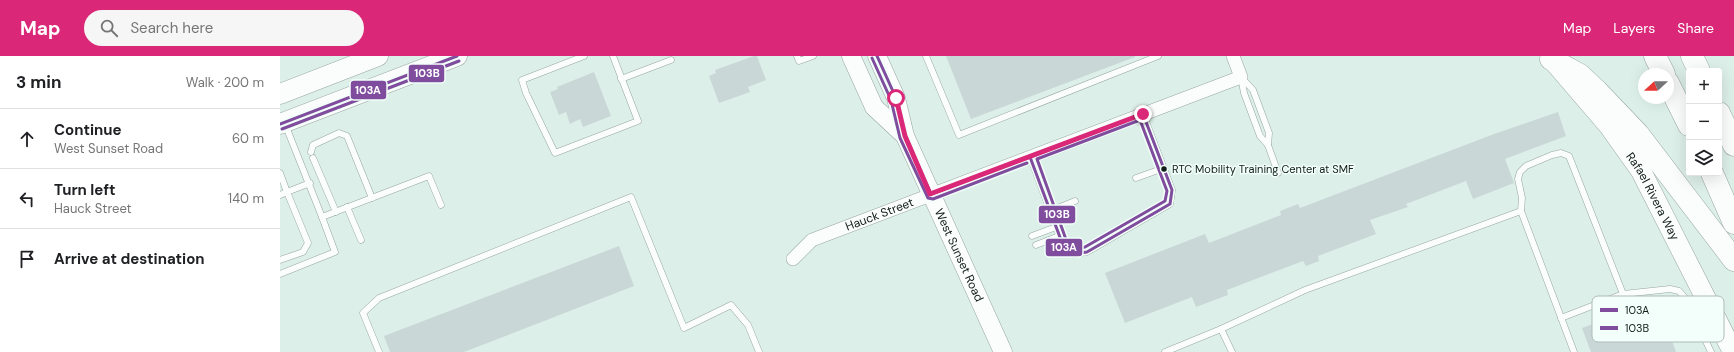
<!DOCTYPE html>
<html lang="en">
<head>
<meta charset="utf-8">
<style>
  :root { --surface:#fff; --page:#f6f6f6; --text:#202124; --muted:#757577; --line:#e0e0e0; --accent:#db2777 }
  body { margin:0; font-family:"DM Sans",sans-serif; background:var(--page); color:var(--text) }
  .controls { position:absolute; right:12px; top:12px; display:grid; overflow:hidden; border-radius:4px; box-shadow:0 4px 16px #0002 }
  .controls button { width:36px; height:36px; display:grid; place-items:center; padding:0; border:0; border-bottom:1px solid var(--line); background:var(--surface); color:var(--text); font:20px sans-serif }
  .compass { position:absolute; left:1358px; top:12px; width:36px; height:36px; border-radius:50%; background:var(--surface); box-shadow:0 4px 16px #0002; rotate:249deg }
  .stop { position:absolute; width:12px; height:12px; margin:-9px; border:3px solid #db2777; border-radius:50%; background:#fff }
  .stop.end { background:#db2777; border-color:#fff; box-shadow:0 1px 4px #0008 }
  .list { margin:0; padding:0; list-style:none }
  h2 { display:flex; justify-content:space-between; align-items:center; height:52px; margin:0; padding:0 16px; font-size:17px }
  h2 small { font-size:13px; font-weight:400; color:var(--muted) }
  .list li { display:grid; grid-template-columns:26px 1fr auto; gap:12px; align-items:center; box-sizing:border-box; height:60px; padding:0 16px; border-top:1px solid var(--line) }
  .list b { display:block; font-size:15px; white-space:nowrap }
  .list p { margin:0; font-size:13px; white-space:nowrap; color:var(--muted) }
  .list em { font-size:13px; font-style:normal; color:var(--muted) }
  .icon { flex:none; width:22px; height:22px; fill:none; stroke:currentColor; stroke-width:2; stroke-linecap:round; stroke-linejoin:round }
  .map { position:relative; flex:none; width:1454px; height:296px; overflow:hidden }
  header { display:flex; align-items:center; gap:24px; box-sizing:border-box; height:56px; padding:0 20px; background:var(--accent); color:#fff }
  header strong { font-size:19px }
  nav { display:flex; gap:22px; margin-inline-start:auto; font-size:14px }
  .search { width:280px; height:36px; background:var(--page); display:flex; align-items:center; gap:10px; box-sizing:border-box; padding:0 14px; border-radius:22px; color:var(--muted); font-size:15px }
  main { display:flex }
  aside { flex:1; background:var(--surface) }
  .map>svg:first-child { display:block }
</style>
</head>
<body>
<header>
<strong>Map</strong>
<div class="search"><svg class="icon" aria-label="search" viewBox="0 0 24 24"><circle cx="10" cy="10" r="6"/><path d="M15 15l6 6"/></svg>Search here</div>
<nav><a>Map</a><a>Layers</a><a>Share</a></nav>
</header>
<main>
<aside>
<h2>3 min<small>Walk · 200 m</small></h2>
<ul class="list">
<li><svg class="icon" aria-label="ahead" viewBox="0 0 24 24"><path d="M12 20V5M6 11l6-6 6 6"/></svg><div><b>Continue</b><p>West Sunset Road</p></div><em>60 m</em></li>
<li><svg class="icon" aria-label="left" viewBox="0 0 24 24"><path d="M17 20v-9H6M10 6l-5 5 5 5"/></svg><div><b>Turn left</b><p>Hauck Street</p></div><em>140 m</em></li>
<li><svg class="icon" aria-label="arrive" viewBox="0 0 24 24"><path d="M6 21V4h12l-3 4 3 4H6"/></svg><div><b>Arrive at destination</b></div></li>
</ul>
</aside>
<div class="map">
<svg width="1454" height="296" viewBox="0 0 1454 296">
  <rect width="100%" height="100%" fill="#ddefe9"/>
  <g fill="#c9d8d6">
    <polygon points="474,0 477,0 486,24 468,31 470,36 439,47 429,20 436,17 435,14"/>
    <polygon points="666,0 855,0 855,1 691,63"/>
    <polygon points="314,16 331,60 303,71 300,63 290,68 286,56 279,59 270,36 278,33 277,31"/>
    <polygon points="1278,56 1286,80 1225,103 1234,127 1193,143 1186,125 1126,148 1128,151 1090,164 1096,178 1038,200 1039,205 1026,210 1023,205 947,234 948,239 916,251 912,241 845,267 825,217 925,178 929,187 1001,159 1000,155 1018,148 1020,152 1214,78"/>
    <polygon points="339,190 354,230 184,296 110,296 104,280"/>
    <polygon points="1377,244 1396,296 1311,296 1302,272"/>
  </g>
  <g fill="none" stroke-linecap="round" stroke-linejoin="round">
    <defs>
      <g id="lane">
        <polyline points="304,0 242,24 246,37 275,97 358,65 333,0"/>
        <polyline points="517,0 519,5 533,0"/>
        <polyline points="646,0 679,79 878,0"/>
        <polyline points="961,21 964,37 980,80 988,89 998,117"/>
        <polyline points="961,21 973,34 989,77 988,89"/>
        <polyline points="341,23 391,4"/>
        <polyline points="5,68 42,161"/>
        <polyline points="31,96 33,89 59,77 67,80 92,142"/>
        <polyline points="750,100 784,192 793,198 807,196 890,148 892,134 863,58"/>
        <polyline points="33,102 56,156"/>
        <polyline points="0,117 7,136 0,139"/>
        <polyline points="856,122 884,112"/>
        <polyline points="67,151 81,184"/>
        <polyline points="770,155 795,145"/>
        <polyline points="1241,155 1242,142 1238,123 1240,116 1246,110 1272,99 1281,97 1289,100 1343,238"/>
        <polyline points="752,180 776,171"/>
        <polyline points="756,189 779,180"/>
        <polyline points="0,204 23,196 28,187 7,136 30,127"/>
        <polyline points="0,218 55,196 42,161 149,120 161,149"/>
        <polyline points="1281,262 1343,238 1390,233 1399,235 1406,243 1431,296"/>
        <polyline points="941,273 952,296"/>
        <polyline points="99,296 83,257 99,242 351,141 404,272 451,249 468,269 479,296"/>
        <polyline points="885,296 941,273 1025,234 1241,155 1294,296"/>
      </g>
      <g id="street">
        <path id="s1" d="M513,203L532,184L961,21L953,0"/>
      </g>
      <g id="secondary">
        <polyline points="571,0 594,51 625,80"/>
        <path id="s2" d="M597,0L616,42L625,80L723,296"/>
      </g>
      <g id="primary">
        <path id="s3" d="M1275,7L1329,70L1361,115L1453,296"/>
        <polyline points="0,38 98,0"/>
        <polyline points="0,68 177,0"/>
      </g>
      <g id="highway">
        <polyline points="1375,0 1384,18"/>
        <polyline points="1412,0 1419,15"/>
        <polyline points="1271,3 1300,19 1317,35 1358,78 1454,204"/>
        <polyline points="1388,27 1409,69"/>
        <polyline points="1439,57 1454,89"/>
        <polyline points="1432,117 1454,167"/>
      </g>
    </defs>
    <use href="#lane" stroke="#98a6a2" stroke-width="7"/>
    <use href="#street" stroke="#98a6a2" stroke-width="14"/>
    <use href="#secondary" stroke="#98a6a2" stroke-width="19"/>
    <use href="#primary" stroke="#98a6a2" stroke-width="21"/>
    <use href="#highway" stroke="#98a6a2" stroke-width="23"/>
    <use href="#lane" stroke="#fafdfc" stroke-width="6"/>
    <use href="#street" stroke="#fafdfc" stroke-width="13"/>
    <use href="#secondary" stroke="#fafdfc" stroke-width="18"/>
    <use href="#primary" stroke="#fafdfc" stroke-width="20"/>
    <use href="#highway" stroke="#fafdfc" stroke-width="22"/>
    <defs>
      <g id="bus-1">
        <polyline points="597,0 616,42 625,80 651,138 750,101"/>
        <polygon points="863,58 892,134 890,148 807,196 793,198 784,192 750,101"/>
        <polyline points="0,68 177,0"/>
      </g>
      <g id="bus-2">
        <polyline points="592,2 611,44 620,82 648,142 653,143 747,107"/>
        <polygon points="860,64 887,135 885,145 805,191 794,193 788,189 757,103"/>
        <polyline points="2,73 179,5"/>
      </g>
    </defs>
    <use href="#bus-1" stroke="#f2fffa" stroke-width="6"/>
    <use href="#bus-2" stroke="#f2fffa" stroke-width="6"/>
    <use href="#bus-1" stroke="#804c9e" stroke-width="3"/>
    <use href="#bus-2" stroke="#804c9e" stroke-width="3"/>
  </g>
  <g fill="none" stroke-linecap="round" stroke-linejoin="round">
    <polyline stroke="#db2777" stroke-width="5" points="616,42 625,80 650,138 863,58"/>
  </g>
  <circle fill="#111d19" stroke="#f2fffa" stroke-width="1.5" cx="884" cy="113" r="3.5"/>
  <g text-anchor="middle" dominant-baseline="central" stroke-width="3" stroke-linejoin="round" paint-order="stroke">
    <g font-size="11" fill="#111d19" stroke="#f2fffa" text-anchor="start">
      <text x="892" y="113">RTC Mobility Training Center at SMF</text>
    </g>
    <g font-size="12" fill="#111d19" stroke="#f2fffa">
      <text stroke="none"><textPath href="#s3" startOffset="166">Rafael Rivera Way</textPath></text>
      <text stroke="none"><textPath href="#s1" startOffset="99">Hauck Street</textPath></text>
      <text stroke="none"><textPath href="#s2" startOffset="216">West Sunset Road</textPath></text>
    </g>
  </g>
  <rect x="1312" y="240" width="132" height="46" rx="6" fill="#f2fffa" stroke="#aebbb6" stroke-width="1"/>
  <rect x="1320" y="252" width="18" height="4" fill="#804c9e"/>
  <rect x="1320" y="270" width="18" height="4" fill="#804c9e"/>
  <g font-size="11" fill="#111d19">
    <text x="1345" y="258">103A</text>
    <text x="1345" y="276">103B</text>
  </g>
  <g stroke="#f2fffa" stroke-width="1.5">
    <rect x="128" y="8" width="37" height="19" rx="4" fill="#804c9e"/>
    <rect x="70" y="24" width="37" height="20" rx="4" fill="#804c9e"/>
    <rect x="758" y="149" width="38" height="19" rx="4" fill="#804c9e"/>
    <rect x="765" y="182" width="38" height="19" rx="4" fill="#804c9e"/>
  </g>
  <g font-size="11" text-anchor="middle" font-weight="bold" fill="#fff">
    <text x="147" y="21">103B</text>
    <text x="88" y="38">103A</text>
    <text x="777" y="162">103B</text>
    <text x="784" y="195">103A</text>
  </g>
</svg>
<div class="controls">
<button>+</button>
<button>−</button>
<button><svg class="icon" aria-label="layers" viewBox="0 0 24 24"><path d="M12 4l9 5-9 5-9-5zM3 14l9 5 9-5"/></svg></button>
</div>
<svg class="compass" viewBox="-18 -18 36 36"><path d="M0-13l5 13h-10z" fill="#e53935"/><path d="M0 13l5-13h-10z" fill="#757577"/></svg>
<div class="stop" style="left:616px;top:42px"></div>
<div class="stop end" style="left:863px;top:58px"></div>
</div>
</main>
</body>
</html>
